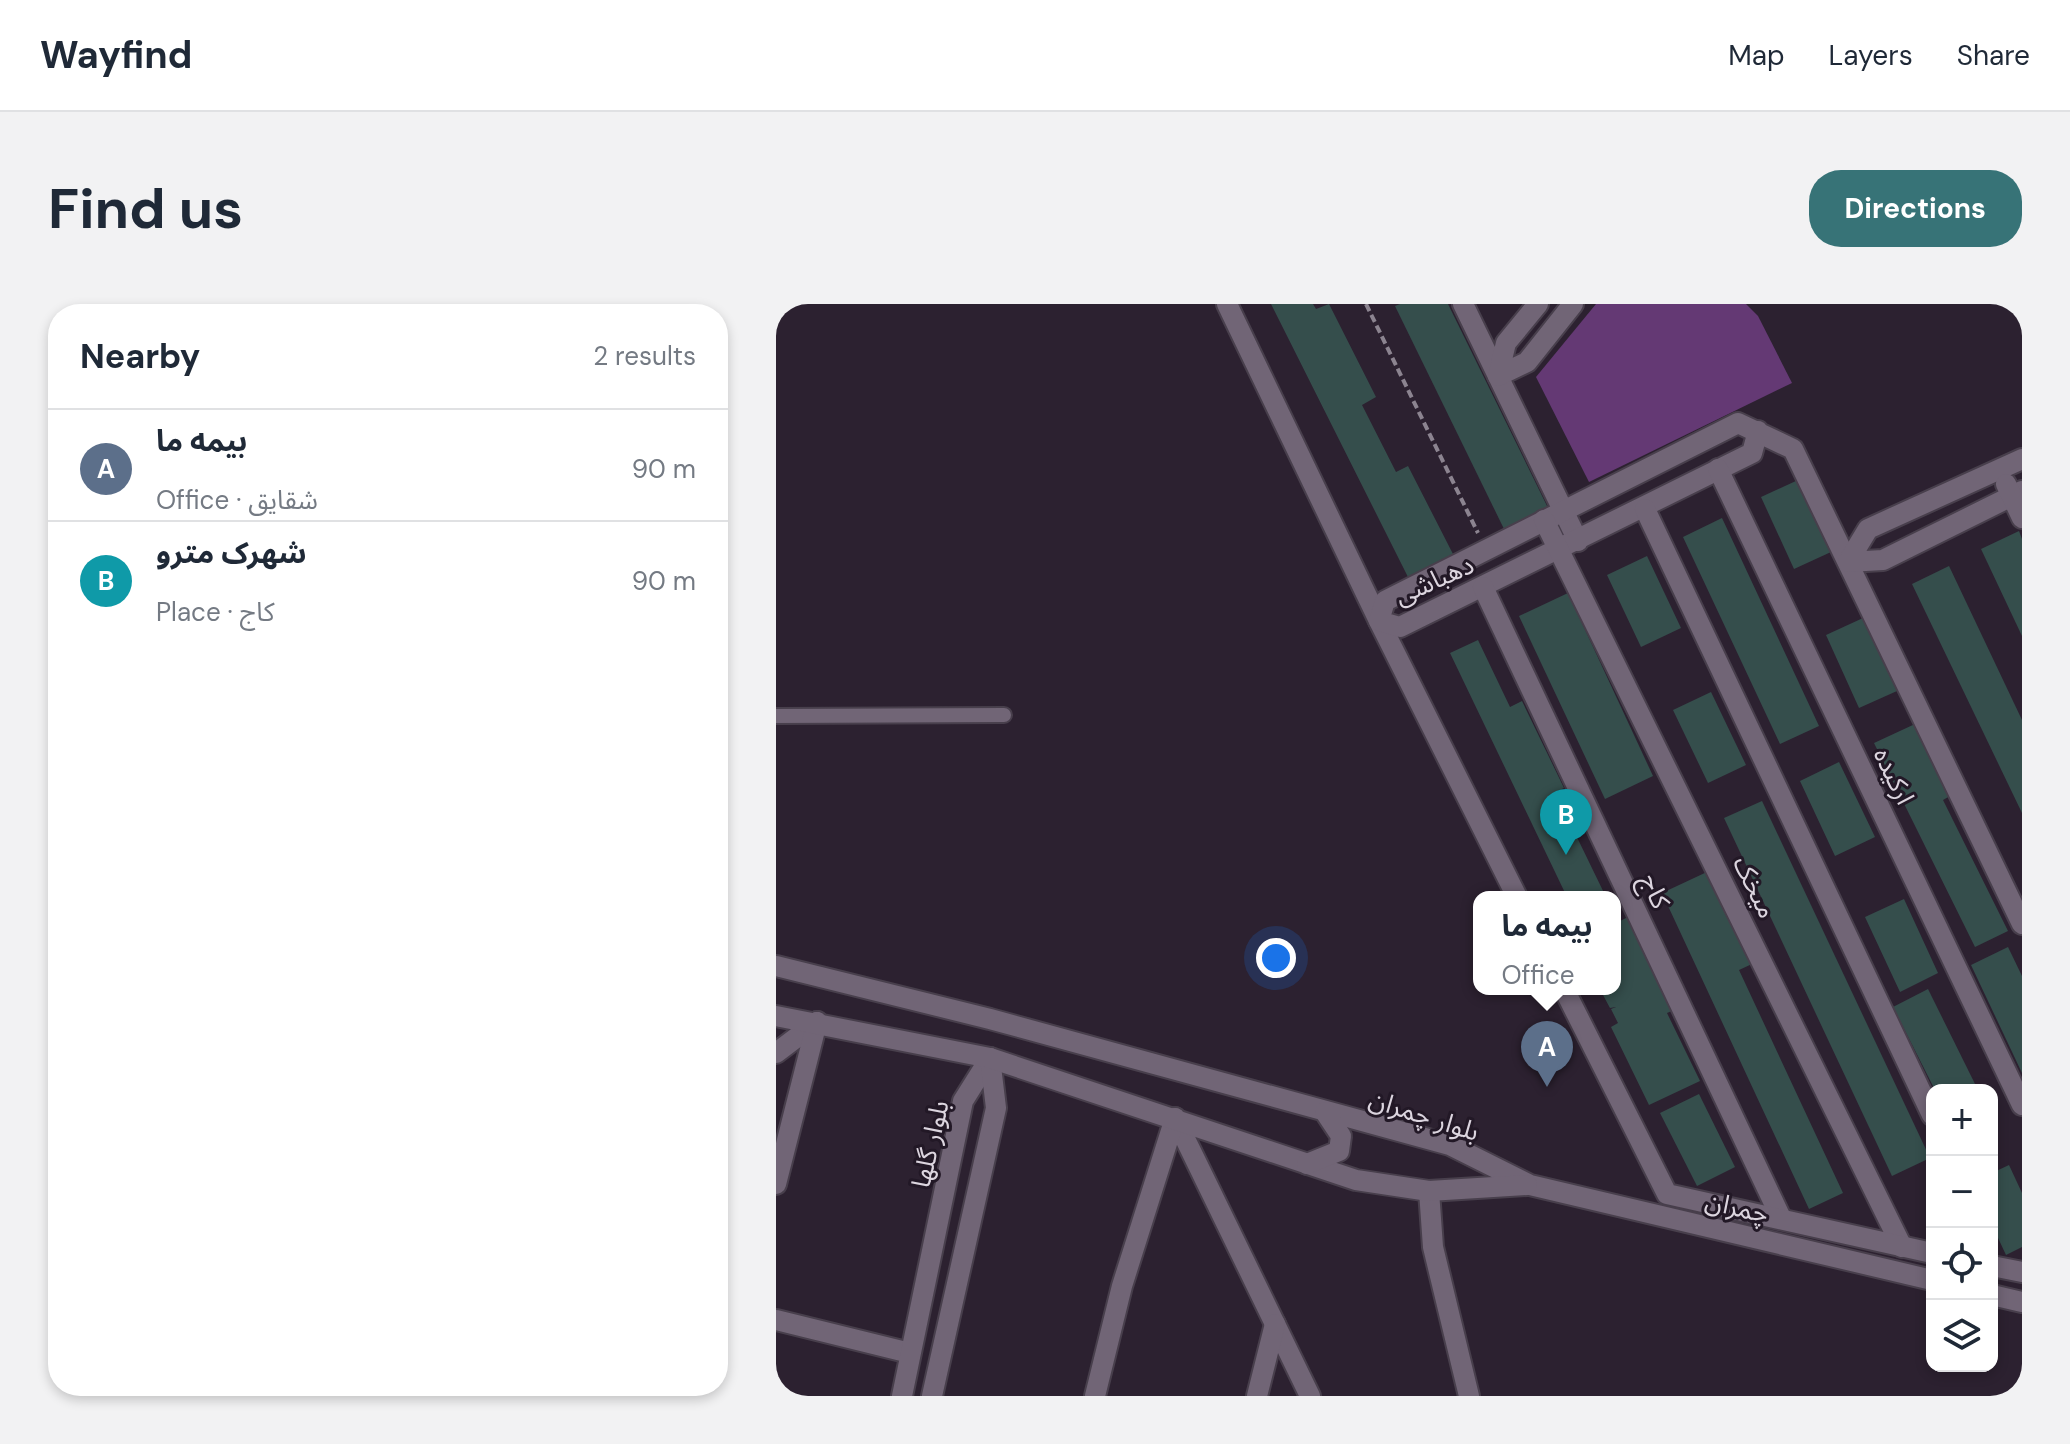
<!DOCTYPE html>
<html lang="en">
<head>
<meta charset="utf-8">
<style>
  :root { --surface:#fff; --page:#f2f2f3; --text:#1f2937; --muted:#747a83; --line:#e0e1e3; --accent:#377377 }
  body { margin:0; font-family:"DM Sans","Noto Sans Arabic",sans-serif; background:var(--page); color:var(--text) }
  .controls { position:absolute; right:24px; bottom:24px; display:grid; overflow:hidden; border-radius:16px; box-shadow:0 4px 12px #0003 }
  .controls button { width:72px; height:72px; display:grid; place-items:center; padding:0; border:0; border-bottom:2px solid var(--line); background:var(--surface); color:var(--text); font:40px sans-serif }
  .you { position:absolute; left:500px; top:654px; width:28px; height:28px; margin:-20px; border:6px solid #fff; border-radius:50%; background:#1a73e8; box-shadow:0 0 0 12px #1a73e833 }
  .badge { display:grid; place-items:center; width:52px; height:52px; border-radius:50%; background:var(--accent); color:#fff; font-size:26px; font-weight:700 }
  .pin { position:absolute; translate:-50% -66px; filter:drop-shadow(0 2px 4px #0008) }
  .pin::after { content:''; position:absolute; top:42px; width:28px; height:24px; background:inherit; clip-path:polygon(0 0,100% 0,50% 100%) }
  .popup { position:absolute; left:697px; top:587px; width:148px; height:104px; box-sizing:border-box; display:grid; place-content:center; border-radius:16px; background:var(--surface); filter:drop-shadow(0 2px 6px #0005); font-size:26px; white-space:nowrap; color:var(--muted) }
  .popup b { font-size:30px; color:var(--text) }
  .popup::after { content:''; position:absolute; left:50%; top:100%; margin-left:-16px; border:16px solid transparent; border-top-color:var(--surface) }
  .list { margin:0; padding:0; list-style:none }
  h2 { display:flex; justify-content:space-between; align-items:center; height:104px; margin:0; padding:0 32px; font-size:34px }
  h2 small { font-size:26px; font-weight:400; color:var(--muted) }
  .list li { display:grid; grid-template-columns:52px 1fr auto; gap:24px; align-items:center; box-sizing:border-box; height:112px; padding:0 32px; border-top:2px solid var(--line) }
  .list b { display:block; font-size:30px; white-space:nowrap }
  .list p { margin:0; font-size:26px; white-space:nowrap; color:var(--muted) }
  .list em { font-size:26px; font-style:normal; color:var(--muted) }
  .icon { flex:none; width:44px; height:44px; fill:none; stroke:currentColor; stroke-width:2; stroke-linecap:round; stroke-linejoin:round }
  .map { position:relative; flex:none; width:1246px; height:1092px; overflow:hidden; border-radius:32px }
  header { display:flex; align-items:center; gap:48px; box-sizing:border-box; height:112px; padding:0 40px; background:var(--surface); border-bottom:2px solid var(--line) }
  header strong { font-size:38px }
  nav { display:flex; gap:44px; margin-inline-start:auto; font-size:28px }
  .intro { display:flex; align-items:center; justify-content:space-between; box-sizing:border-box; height:192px; padding:0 48px }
  h1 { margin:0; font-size:56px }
  .button { padding:20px 36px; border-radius:32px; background:var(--accent); color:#fff; font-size:28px; font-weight:700 }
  main { display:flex; gap:48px; padding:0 48px }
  aside { flex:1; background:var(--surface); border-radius:32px; box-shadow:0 4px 12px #0003 }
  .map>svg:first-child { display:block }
</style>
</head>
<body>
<header>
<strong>Wayfind</strong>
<nav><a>Map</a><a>Layers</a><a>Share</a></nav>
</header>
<div class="intro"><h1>Find us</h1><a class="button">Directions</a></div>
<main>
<aside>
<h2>Nearby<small>2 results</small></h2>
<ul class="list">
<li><span class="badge" style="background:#5c6f8a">A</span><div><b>بیمه ما</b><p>Office · شقایق</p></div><em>90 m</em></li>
<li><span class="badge" style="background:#0f9aa8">B</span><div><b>شهرک مترو</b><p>Place · کاج</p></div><em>90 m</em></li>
</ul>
</aside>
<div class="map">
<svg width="1246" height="1092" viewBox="0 0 1246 1092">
  <rect width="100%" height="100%" fill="#2c2130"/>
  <polygon fill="#643974" points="820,0 970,0 982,12 1016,79 813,178 760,73"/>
  <g fill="#354e4c">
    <polygon points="495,0 537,0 540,5 553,0 600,93 586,101 620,168 632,162 678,252 633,275"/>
    <polygon points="624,0 672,0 773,206 729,227 619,2"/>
    <polygon points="1022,176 1055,248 1018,265 985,193"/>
    <polygon points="946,214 1043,422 1004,440 907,233"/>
    <polygon points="1243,227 1246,235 1246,332 1205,245"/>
    <polygon points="871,252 905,324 865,343 831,271"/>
    <polygon points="1173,262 1246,416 1246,509 1136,280"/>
    <polygon points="792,289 877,472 829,495 743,312"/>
    <polygon points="1087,314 1121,387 1083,404 1050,331"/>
    <polygon points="702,336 734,403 746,397 788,484 779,488 830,593 791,593 674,349"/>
    <polygon points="935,388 970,461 932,479 897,406"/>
    <polygon points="1139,420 1174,492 1167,496 1232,627 1199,643 1098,439"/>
    <polygon points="1063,458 1099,533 1059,552 1024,477"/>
    <polygon points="986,497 1154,854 1116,872 948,514"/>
    <polygon points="933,567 976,660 963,666 1067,889 1033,905 886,589"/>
    <polygon points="1128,595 1162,669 1124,688 1089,613"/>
    <polygon points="839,612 842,618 852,613 896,707 891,709 924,777 873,801 835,723 842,719 835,705 840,703 834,704 827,691 832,689 830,685 839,685"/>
    <polygon points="1232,643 1246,672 1246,769 1195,661"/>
    <polygon points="1152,685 1202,786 1159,786 1117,703"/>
    <polygon points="923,790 959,863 921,882 884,809"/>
    <polygon points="1233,861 1246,889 1246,943 1230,951 1216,921 1216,869"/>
  </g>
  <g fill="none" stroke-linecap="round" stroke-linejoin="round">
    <defs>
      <polyline id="service" points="0,412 228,411"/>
      <g id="minor">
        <polyline points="451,0 603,317 741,593"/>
        <polyline points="687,0 802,237"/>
        <polyline points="762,0 730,39 722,72 751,58 797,0"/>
        <polyline points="982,127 976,149 624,323 603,317 609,297 962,119 1017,145 1246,620"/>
        <polyline points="1246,155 1092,225 1072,258 1107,256 1246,187"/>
        <polyline points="942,165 1246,801"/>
        <polyline points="1230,180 1246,214"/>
        <polyline points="869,205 1156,811"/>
        <polyline points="768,216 1126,943"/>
        <polyline points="707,283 1005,914"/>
        <polyline points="788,685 891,890 1156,949"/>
        <polyline points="0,749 41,718"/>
        <polyline points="399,814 534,1092"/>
        <polyline points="0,880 41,718"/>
        <polyline points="653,887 657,943 693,1092"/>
        <polyline points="1216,962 1246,968"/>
        <polyline points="0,1016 134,1049"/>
        <polyline points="319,1092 346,982 399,814"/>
        <polyline points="481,1092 499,1020"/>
      </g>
      <g id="tertiary">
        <polyline points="126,1092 187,797 214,754"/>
        <polyline points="156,1092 220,804 214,754"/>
      </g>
      <g id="secondary">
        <polyline points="0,662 214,715 674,841 754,881 1156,976"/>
        <polyline points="0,712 214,754 580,876 653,887 751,881"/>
        <polyline points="531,860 563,847 565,832 549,808"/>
        <polyline points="1216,991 1246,998"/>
      </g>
    </defs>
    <use href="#service" stroke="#483f4c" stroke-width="18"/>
    <use href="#minor" stroke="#483f4c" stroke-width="24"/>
    <use href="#tertiary" stroke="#483f4c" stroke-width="24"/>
    <use href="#secondary" stroke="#483f4c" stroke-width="24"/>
    <polyline stroke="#8c8490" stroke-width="4" stroke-dasharray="8 4" stroke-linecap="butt" points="590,0 702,229"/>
    <use href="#service" stroke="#716576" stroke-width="14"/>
    <use href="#minor" stroke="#716576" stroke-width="20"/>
    <use href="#tertiary" stroke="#716576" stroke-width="20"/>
    <use href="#secondary" stroke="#716576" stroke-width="20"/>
  </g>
  <g text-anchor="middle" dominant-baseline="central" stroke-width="6" stroke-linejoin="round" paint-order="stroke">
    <g font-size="26" fill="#dcd5df" stroke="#221826">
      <text transform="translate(658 276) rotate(-24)">دهباشی</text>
      <text transform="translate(1118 472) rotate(64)">ارکیده</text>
      <text transform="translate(979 583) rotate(64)">میخک</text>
      <text transform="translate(879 587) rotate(65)">کاج</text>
      <text transform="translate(648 811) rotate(18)">بلوار چمران</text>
      <text transform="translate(154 840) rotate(-77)">بلوار گلها</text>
      <text transform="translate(961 903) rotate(13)">چمران</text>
    </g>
  </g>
</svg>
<div class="controls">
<button>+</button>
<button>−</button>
<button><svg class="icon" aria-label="locate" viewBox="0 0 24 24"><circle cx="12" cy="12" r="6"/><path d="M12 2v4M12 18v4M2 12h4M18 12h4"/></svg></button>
<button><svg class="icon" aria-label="layers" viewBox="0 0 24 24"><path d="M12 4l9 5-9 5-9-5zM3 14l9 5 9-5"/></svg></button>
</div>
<div class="you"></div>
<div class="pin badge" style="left:771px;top:783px;background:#5c6f8a">A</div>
<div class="popup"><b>بیمه ما</b>Office</div>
<div class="pin badge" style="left:790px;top:551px;background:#0f9aa8">B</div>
</div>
</main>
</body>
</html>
